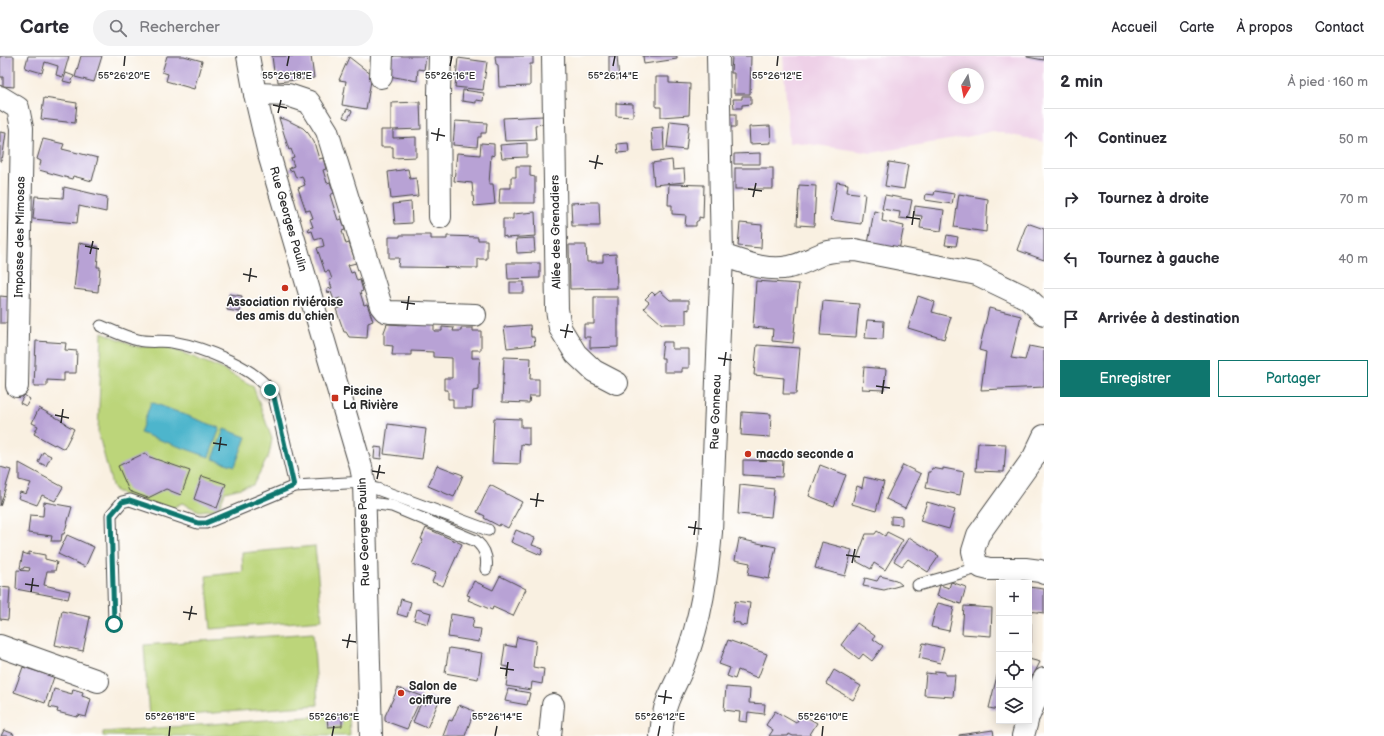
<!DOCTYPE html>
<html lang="fr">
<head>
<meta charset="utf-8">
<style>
  :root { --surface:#fff; --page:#f2f2f3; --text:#2b2b33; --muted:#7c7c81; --line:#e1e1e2; --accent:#0f766e }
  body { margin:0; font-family:"Balsamiq Sans",sans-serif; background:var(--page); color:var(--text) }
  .controls { position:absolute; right:12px; bottom:12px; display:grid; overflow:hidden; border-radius:0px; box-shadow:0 2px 10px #0003 }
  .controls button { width:36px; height:36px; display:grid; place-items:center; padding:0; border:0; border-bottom:1px solid var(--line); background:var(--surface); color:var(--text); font:20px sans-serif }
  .compass { position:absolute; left:948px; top:12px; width:36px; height:36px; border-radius:50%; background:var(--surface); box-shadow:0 2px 10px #0003; rotate:190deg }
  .stop { position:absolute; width:12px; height:12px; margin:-9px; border:3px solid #0f766e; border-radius:50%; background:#fff }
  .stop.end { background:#0f766e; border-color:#fff; box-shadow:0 1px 4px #0008 }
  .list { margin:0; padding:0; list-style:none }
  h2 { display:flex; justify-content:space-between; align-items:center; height:52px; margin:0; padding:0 16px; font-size:17px }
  h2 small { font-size:13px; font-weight:400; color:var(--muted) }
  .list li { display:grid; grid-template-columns:26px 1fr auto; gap:12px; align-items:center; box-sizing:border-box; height:60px; padding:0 16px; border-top:1px solid var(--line) }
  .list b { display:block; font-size:15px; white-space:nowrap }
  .list em { font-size:13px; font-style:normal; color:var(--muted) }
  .actions { display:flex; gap:8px; padding:12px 16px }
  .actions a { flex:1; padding:9px 0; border:1px solid var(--accent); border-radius:0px; text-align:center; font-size:14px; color:var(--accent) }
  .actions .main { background:var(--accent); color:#fff }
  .icon { flex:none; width:22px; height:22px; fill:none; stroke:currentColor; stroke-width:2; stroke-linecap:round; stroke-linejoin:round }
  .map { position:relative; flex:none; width:1044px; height:680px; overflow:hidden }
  header { display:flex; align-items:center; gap:24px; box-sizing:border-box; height:56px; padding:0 20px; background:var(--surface); border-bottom:1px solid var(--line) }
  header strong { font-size:19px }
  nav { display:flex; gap:22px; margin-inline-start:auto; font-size:14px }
  .search { width:280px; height:36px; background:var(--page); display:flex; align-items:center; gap:10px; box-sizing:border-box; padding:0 14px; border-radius:22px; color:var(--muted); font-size:15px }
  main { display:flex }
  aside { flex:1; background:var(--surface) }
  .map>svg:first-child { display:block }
</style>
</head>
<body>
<header>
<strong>Carte</strong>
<div class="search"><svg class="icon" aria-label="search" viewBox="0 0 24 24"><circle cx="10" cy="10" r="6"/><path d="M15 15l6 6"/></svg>Rechercher</div>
<nav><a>Accueil</a><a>Carte</a><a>À propos</a><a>Contact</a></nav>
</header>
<main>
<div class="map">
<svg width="1044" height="680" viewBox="0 0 1044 680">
  <rect width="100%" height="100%" fill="#fff"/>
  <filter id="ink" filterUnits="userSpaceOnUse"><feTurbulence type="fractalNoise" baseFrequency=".025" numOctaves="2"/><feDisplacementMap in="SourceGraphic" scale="8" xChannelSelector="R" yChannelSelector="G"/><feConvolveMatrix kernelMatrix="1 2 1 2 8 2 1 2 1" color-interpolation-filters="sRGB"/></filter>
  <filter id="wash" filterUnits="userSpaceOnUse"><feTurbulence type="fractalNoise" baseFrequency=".012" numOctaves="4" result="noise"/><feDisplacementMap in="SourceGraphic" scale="16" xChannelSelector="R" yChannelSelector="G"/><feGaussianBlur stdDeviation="0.9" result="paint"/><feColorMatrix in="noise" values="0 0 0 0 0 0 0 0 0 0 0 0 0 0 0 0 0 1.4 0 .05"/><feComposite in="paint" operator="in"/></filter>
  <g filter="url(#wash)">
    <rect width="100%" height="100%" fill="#f9f0e1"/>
    <path fill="#eed0e7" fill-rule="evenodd" d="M783,0H1044V86L993,75L966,81L872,97L795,86L789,87ZM954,18H978V42H954Z"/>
    <g fill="#bcd57a" stroke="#748052">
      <polygon points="102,276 138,291 163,289 220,312 253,330 272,383 269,399 253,429 225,436 218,453 199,455 182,447 168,454 123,439 113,433 98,376"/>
      <polygon points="315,490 322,564 211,573 206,520 243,516 242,497"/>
      <polygon points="313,577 318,649 149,662 144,589"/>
      <polygon points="349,658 350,680 103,680 103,676"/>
    </g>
    <g fill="#4db5cc" stroke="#3c707c">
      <polygon points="151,346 220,372 209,401 140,377"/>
      <polygon points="224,373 246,381 235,410 213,403"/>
    </g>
    <g id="blocks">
      <g fill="#b8a2d5">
        <polygon points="0,0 14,0 14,31 3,30 3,21 0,21"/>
        <polygon points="28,0 69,0 63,21 56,19 58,10 45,6 42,17 25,12"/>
        <polygon points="81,0 102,0 94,26 75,21"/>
        <polygon points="167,0 184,0 202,5 194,33 166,25 168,18 162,16"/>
        <polygon points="272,0 311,0 314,22 278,26 277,16 274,16"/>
        <polygon points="392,0 426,0 424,14 418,13 417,25 389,20"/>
        <polygon points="495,0 533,0 533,8 530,8 530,30 499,31 498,9 496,8"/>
        <polygon points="609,0 617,0 619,23 609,24"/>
        <polygon points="643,0 677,0 677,3 644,8"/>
        <polygon points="732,0 751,0 750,38 734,38 734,17 731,17"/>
        <polygon points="1027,0 1044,0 1044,4 1027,1"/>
        <polygon points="349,1 372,19 366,53 342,49 346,25 339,24"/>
        <polygon points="458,2 487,6 483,34 455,31"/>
        <polygon points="66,17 74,20 71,27 63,25"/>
        <polygon points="656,21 669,21 669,27 690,28 689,59 661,61 661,51 656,51"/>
        <polygon points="463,34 484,37 483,45 476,44 476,47 462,45"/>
        <polygon points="742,40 751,40 751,48 742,49 742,52 734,52 733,43 742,43"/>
        <polygon points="44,42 77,47 75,67 41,63"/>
        <polygon points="420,46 421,73 393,74 393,82 416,81 416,101 393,102 393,91 381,91 381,74 391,74 391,47"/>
        <polygon points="616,47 633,48 633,61 616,60"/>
        <polygon points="347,53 352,55 348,63 343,61"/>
        <rect x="730" y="58" width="6" height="13"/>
        <polygon points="543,60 543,68 535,69 536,84 505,85 503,62"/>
        <polygon points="279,62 287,64 303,72 308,77 314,86 319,103 323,102 326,113 323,114 327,127 330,126 334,137 330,139 335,155 338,164 342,163 345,174 342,175 346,188 349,187 356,207 348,209 351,217 354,216 357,225 360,224 363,235 360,236 364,249 367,248 373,265 368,267 367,282 349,281 346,276 344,276 336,253 343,251 340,242 334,244 331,236 328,237 327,233 332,232 329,224 332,223 329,215 325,216 317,192 324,190 322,182 315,184 312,175 309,176 308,172 313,171 310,163 313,162 310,154 306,155 298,132 305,129 302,120 296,122 293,114 290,115 289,112 294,110 291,102 294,101 291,93 289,94"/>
        <polygon points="455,65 487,67 486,77 481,77 481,81 478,81 477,91 453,89"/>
        <polygon points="670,65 689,67 686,94 667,92"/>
        <polygon points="770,70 771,87 750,88 749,71"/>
        <polygon points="663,71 664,94 653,95 651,72"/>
        <polygon points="0,76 6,77 2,105 0,105"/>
        <polygon points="43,83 64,88 62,93 98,102 92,125 73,120 72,123 39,114 41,105 37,103"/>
        <polygon points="481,87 494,88 494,100 491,99 489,128 493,128 495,148 474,150 472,127 454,125 457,97 480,99"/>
        <polygon points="527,87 527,101 502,102 500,89"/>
        <polygon points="628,87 629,96 618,97 617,88"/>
        <polygon points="760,97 760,108 734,108 734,98"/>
        <polygon points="672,104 673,114 684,113 685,126 654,129 652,107"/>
        <polygon points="889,106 908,109 904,133 885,130"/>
        <polygon points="516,110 530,110 530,120 535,121 535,147 499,147 500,132 511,132 511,121 516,121"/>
        <rect x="735" y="112" width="38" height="21"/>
        <polygon points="408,113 410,123 416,122 418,140 391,143 388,116"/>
        <polygon points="837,126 848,128 847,136 865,138 861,168 831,164"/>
        <polygon points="669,128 704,129 703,162 699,161 699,164 696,166 696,170 685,170 686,159 672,158 672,149 668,149"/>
        <polygon points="799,129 816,130 814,170 797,169"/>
        <polygon points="64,131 107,141 106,156 79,150 77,167 33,163 35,140 63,142"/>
        <polygon points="935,135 954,138 952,148 925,144 926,138 934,139"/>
        <polygon points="959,138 988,143 986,176 954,171"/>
        <polygon points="885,139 912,144 908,163 899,162 900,156 882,153"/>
        <polygon points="411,146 412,167 395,168 393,148"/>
        <polygon points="589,146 599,146 600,170 572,170 571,147"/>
        <polygon points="915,150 944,154 941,175 920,172 922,160 914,159"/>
        <polygon points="874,155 883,157 882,165 904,170 899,194 868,188"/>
        <polygon points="535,156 536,180 506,182 506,180 503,181 503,163 513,163 513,158"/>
        <polygon points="740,167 762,169 761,192 738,190"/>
        <polygon points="1027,167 1044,173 1044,204 1017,194"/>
        <polygon points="400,179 431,179 431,183 447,183 447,180 478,181 478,184 487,184 487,203 478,203 478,212 398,211 399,202 389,202 389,181 400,181"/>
        <polygon points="947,179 958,181 956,190 945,189"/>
        <polygon points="534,182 535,196 517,197 516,183"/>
        <polygon points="79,187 99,191 97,211 100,211 98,236 74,233"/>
        <polygon points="569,189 586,189 587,206 603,206 603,199 616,198 617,232 570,233"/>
        <polygon points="507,207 540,207 540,222 508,223"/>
        <polygon points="756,225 799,228 793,287 772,285 773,273 753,271"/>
        <rect x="510" y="226" width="14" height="11"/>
        <polygon points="660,235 670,244 689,244 689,254 686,253 686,268 662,268 644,252 649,246 645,243 652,236 655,239"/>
        <polygon points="229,238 242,240 240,256 227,254"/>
        <polygon points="0,240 10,241 7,267 0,267"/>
        <polygon points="918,240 935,246 932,256 951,261 944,283 908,272"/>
        <polygon points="594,241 618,241 618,291 590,292 590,281 584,281 584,268 594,268"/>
        <polygon points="823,245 859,248 856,281 820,279"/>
        <polygon points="989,252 1021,260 1011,302 1025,304 1029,290 1044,293 1044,331 981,334 986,296 979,294"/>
        <polygon points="867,264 884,265 883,283 865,282"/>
        <polygon points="425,266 424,268 434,268 434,275 442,275 442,271 454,272 453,275 461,275 461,272 473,272 473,275 481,275 481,294 472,294 472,302 480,302 479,311 479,334 473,335 472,352 453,352 453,343 448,343 448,334 444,334 444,322 452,322 452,302 433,301 433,296 411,295 411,299 392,299 393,290 384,289 384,276 387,268 406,269 406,267"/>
        <polygon points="530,269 531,281 534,281 535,289 507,292 504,271"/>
        <polygon points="36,285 66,287 65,294 77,295 76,317 64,317 64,325 47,324 47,330 34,330"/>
        <polygon points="663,286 672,286 672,293 689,293 689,312 682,312 682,316 664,316 664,302 661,302"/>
        <polygon points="757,289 800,292 796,338 783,338 784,322 754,319"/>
        <polygon points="504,301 531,302 530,323 539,323 539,340 530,340 529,347 502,346"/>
        <polygon points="864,311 886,313 884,334 862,333"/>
        <polygon points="24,339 30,343 26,350 20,347"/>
        <polygon points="39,352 66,367 65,368 74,373 64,393 55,388 54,389 34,378 38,370 32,367"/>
        <polygon points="742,356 771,358 770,381 741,379"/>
        <polygon points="494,362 521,363 521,371 529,371 529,389 521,388 520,408 492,407"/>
        <polygon points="388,368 426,373 422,403 384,398"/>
        <polygon points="978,387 1006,388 1004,416 976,415"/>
        <polygon points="375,391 382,392 381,403 374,402"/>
        <polygon points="43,396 51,400 46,410 38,406"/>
        <polygon points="145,397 147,400 190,415 181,439 166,433 148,442 129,435 118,410"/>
        <polygon points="743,404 783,405 782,421 743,419"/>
        <polygon points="19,407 63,431 55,445 42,439 37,449 18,442 20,436 26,438 31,427 19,424"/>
        <polygon points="437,409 463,419 454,441 428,430"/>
        <polygon points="820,409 846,419 834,450 809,440"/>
        <polygon points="903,409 921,418 905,452 886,443"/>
        <polygon points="0,411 11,414 0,450"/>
        <polygon points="932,412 943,414 943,412 964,416 960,439 926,432 929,416 931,416"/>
        <polygon points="202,420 226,428 217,452 194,443"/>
        <polygon points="864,421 884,426 876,455 852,448 857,430 862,432"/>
        <polygon points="490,429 522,446 508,472 500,468 499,470 484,462 485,460 477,456"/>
        <polygon points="740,429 774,433 771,461 738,458"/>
        <polygon points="44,446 72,451 64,478 62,478 61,485 51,485 52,480 28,477 30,459 43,460"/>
        <polygon points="927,446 955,454 949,473 920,465"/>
        <polygon points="891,460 902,461 902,469 891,468"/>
        <polygon points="426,472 462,488 443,530 432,526 436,517 412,508 423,484 421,483"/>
        <polygon points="516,474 535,482 532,489 543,493 541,499 511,486"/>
        <polygon points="877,475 885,480 887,476 903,484 885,514 874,507 871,513 856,505 866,478 875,478"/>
        <polygon points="67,479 94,491 85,511 58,498"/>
        <polygon points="909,481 939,500 928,516 908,503 902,510 894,505"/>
        <polygon points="739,483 776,491 769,523 748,519 750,507 735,504"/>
        <polygon points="822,486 852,494 845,520 815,512"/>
        <polygon points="29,496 45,499 45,503 57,506 55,515 47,515 44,529 70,535 68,543 16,533 17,514 29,515 30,512 24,511 23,513 20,512 23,497 29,499"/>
        <polygon points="500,520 526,533 513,560 493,551 492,554 468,544 470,540 467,539 474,525 493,534"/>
        <polygon points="880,520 896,524 902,529 884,534 863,530 865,522 877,525"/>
        <polygon points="951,526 966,531 961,548 937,540 940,529 949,532"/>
        <polygon points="0,531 10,532 8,564 0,563"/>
        <polygon points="1029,531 1044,533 1044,557 1029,555"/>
        <polygon points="401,543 411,546 407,561 397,558"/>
        <polygon points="735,545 750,547 747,570 740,569 740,567 732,566"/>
        <polygon points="938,547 954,551 949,575 931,571 935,555"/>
        <polygon points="964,550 992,552 991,580 962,578"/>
        <polygon points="417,553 431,557 428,568 414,564"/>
        <polygon points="62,555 90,561 83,595 55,589"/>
        <polygon points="451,558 474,562 472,572 481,573 479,586 448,581"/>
        <polygon points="1029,566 1031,567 1031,587 1029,587"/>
        <polygon points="857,567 875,580 873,583 883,590 872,605 863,598 859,603 841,589"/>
        <polygon points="517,581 536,585 533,611 544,613 542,628 532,626 531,634 506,630 509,611 502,610 505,589 515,591"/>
        <polygon points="728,584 767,598 758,622 738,614 735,623 727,620 730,612 719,608"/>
        <polygon points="923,587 944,592 940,607 919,602"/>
        <polygon points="449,592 482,597 478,623 445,617"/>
        <polygon points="1029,603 1040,606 1033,620 1029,619"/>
        <polygon points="23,611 54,621 45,647 14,636"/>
        <polygon points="834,614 861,630 853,644 826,628"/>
        <polygon points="935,615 945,616 945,619 955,619 953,641 924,639 926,617 935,618"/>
        <polygon points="998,616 999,616 999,654 989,652"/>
        <polygon points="726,631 750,633 749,647 765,648 764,658 748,656 747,666 739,665 740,656 724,654"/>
        <polygon points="398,632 411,637 411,636 422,640 407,673 385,665 385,660"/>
        <polygon points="54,633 72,638 73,633 83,636 82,640 91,643 86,661 78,659 77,661 57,656 58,653 49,651"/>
        <polygon points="508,633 530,637 527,649 505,645"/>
        <polygon points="429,640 439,645 427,672 413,666 421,647 425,649"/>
        <polygon points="459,649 474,655 465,680 443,680 449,664 452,665"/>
        <polygon points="775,655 796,667 801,658 817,667 809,680 793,680 789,678 788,680 769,680 773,674 766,669"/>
        <polygon points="342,660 342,670 328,671 327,661"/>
        <polygon points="4,674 14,678 13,680 1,680"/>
        <polygon points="993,674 994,680 959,680 959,679"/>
      </g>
    </g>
  </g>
  <g filter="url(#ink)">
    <use href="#blocks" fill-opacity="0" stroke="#4a4946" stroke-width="1"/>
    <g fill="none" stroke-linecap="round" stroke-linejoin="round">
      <defs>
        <g id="service">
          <path d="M101,270C113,275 125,281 138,284C149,287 161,284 172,286C201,291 260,312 274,341L295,430"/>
          <polyline points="364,430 377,433 488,474"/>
          <path d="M364,446L392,450L476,485C485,493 488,501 486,513"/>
          <polyline points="918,529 981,511"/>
          <polyline points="114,568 111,459 122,446 130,444 198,467 206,467 295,430 364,426"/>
        </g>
        <g id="minor">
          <polyline points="248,0 255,38 270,102 361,411 364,426 371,680"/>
          <polyline points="440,0 439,37 440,161"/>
          <polyline points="553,0 557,253 560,272 576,298 594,315 617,327"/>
          <polyline points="381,21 382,0"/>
          <polyline points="255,38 288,39 309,46 327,75 381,250 385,255 390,256 475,259"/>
          <polyline points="0,41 18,52 22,72 17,330"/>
          <path d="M722,199C743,206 767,216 789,211C801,209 812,202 824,197C834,194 844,194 855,194L977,218L1027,242L1044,258"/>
          <polyline points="1044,380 1034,401 978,479 973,495 976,507 981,511 989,513 1025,513 1040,515 1044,517"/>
          <polyline points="0,590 98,625"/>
          <polyline points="1029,659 1044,623"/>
          <polyline points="550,680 553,649"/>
          <path d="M661,680C662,668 663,656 668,644C673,631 681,618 685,605C701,563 707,520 711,476L722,199L718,0"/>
          <polyline points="1023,680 1027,665"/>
        </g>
      </defs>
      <use href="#service" stroke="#4a4946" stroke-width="13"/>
      <use href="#minor" stroke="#4a4946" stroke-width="24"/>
      <use href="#service" stroke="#fff" stroke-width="11"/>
      <use href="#minor" stroke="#fff" stroke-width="22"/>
    </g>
  </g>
  <g fill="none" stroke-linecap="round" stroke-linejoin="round" filter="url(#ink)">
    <polyline stroke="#0f766e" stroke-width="5" points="114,568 111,459 122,446 130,444 198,467 206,467 294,430 274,341 270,334"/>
  </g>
  <path fill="none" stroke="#2b2b2b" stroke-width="1.5" d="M124,10L125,0M287,10L289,0M450,10L452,0M613,10L615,0M777,10L778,0M273,49L287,52M278,57L281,44M431,77L445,80M437,85L439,72M589,105L603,108M595,113L598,99M748,133L762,135M753,141L756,127M906,161L920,163M912,169L914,155M85,190L99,193M90,198L93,185M243,218L257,221M249,226L251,212M401,246L415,248M407,254L409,240M560,274L573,276M565,282L568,268M718,302L732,304M724,310L726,296M876,330L890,332M882,338L884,324M55,359L69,362M61,367L63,353M213,387L227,389M219,395L221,381M372,415L385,417M377,423L380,409M530,443L544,445M536,451L538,437M688,471L702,473M694,479L696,465M846,499L860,501M852,507L855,493M25,528L39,530M31,536L33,522M183,556L197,558M189,564L192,550M342,584L356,586M347,592L350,578M500,612L514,614M506,620L508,606M658,640L672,642M664,648L666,634M169,680L170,670M332,680L334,670M495,680L497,670M658,680L660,670M822,680L823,670"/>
  <g fill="#c8321e" stroke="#fff" stroke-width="1.5">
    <circle cx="285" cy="232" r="4"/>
    <rect x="331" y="338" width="8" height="8" rx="2"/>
    <circle cx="748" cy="398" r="4"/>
    <circle cx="401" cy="637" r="4"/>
  </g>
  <g text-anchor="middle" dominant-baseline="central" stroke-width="3" stroke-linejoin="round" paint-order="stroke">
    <g font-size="12" fill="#2b2b2b" stroke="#fff">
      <text transform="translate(288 163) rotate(74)">Rue Georges Paulin</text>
      <text transform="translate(556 176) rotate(-91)">Allée des Grenadiers</text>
      <text transform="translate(20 181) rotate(-89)">Impasse des Mimosas</text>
      <text transform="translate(716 356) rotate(-88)">Rue Gonneau</text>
      <text transform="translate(364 476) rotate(-92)">Rue Georges Paulin</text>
    </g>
    <g font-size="12" font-weight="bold" fill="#2b2b2b" stroke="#fff" text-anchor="start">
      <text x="285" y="246" text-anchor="middle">Association riviéroise<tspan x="285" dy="14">des amis du chien</tspan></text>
      <text x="343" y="335">Piscine<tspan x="343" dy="14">La Rivière</tspan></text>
      <text x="756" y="398">macdo seconde a</text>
      <text x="409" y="630">Salon de<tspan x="409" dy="14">coiffure</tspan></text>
    </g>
  </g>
  <g font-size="10" text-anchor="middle" fill="#2b2b2b" stroke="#fff" stroke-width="3" stroke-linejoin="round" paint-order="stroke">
    <text x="124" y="23">55°26'20"E</text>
    <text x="287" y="23">55°26'18"E</text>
    <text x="450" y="23">55°26'16"E</text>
    <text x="613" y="23">55°26'14"E</text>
    <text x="777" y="23">55°26'12"E</text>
    <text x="170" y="664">55°26'18"E</text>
    <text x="334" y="664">55°26'16"E</text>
    <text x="497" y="664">55°26'14"E</text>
    <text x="660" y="664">55°26'12"E</text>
    <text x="823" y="664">55°26'10"E</text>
  </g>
</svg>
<div class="controls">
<button>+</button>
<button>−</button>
<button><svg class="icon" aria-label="locate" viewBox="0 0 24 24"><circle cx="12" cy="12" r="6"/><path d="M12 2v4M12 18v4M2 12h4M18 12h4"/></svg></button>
<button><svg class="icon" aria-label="layers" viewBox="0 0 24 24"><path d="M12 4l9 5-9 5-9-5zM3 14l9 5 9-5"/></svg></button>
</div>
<svg class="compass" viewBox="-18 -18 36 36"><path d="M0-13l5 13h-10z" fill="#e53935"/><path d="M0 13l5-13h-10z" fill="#7c7c81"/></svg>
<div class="stop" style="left:114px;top:568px"></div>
<div class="stop end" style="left:270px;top:334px"></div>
</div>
<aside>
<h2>2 min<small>À pied · 160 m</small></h2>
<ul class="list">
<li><svg class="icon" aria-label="ahead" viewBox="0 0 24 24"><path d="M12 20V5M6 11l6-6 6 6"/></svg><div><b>Continuez</b></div><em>50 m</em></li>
<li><svg class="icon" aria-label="right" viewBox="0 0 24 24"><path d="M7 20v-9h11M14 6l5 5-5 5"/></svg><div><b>Tournez à droite</b></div><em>70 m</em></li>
<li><svg class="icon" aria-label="left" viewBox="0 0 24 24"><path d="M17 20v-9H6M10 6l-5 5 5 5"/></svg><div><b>Tournez à gauche</b></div><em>40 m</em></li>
<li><svg class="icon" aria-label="arrive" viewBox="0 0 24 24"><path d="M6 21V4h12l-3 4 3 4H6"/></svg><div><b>Arrivée à destination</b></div></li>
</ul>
<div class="actions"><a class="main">Enregistrer</a><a>Partager</a></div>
</aside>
</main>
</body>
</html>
